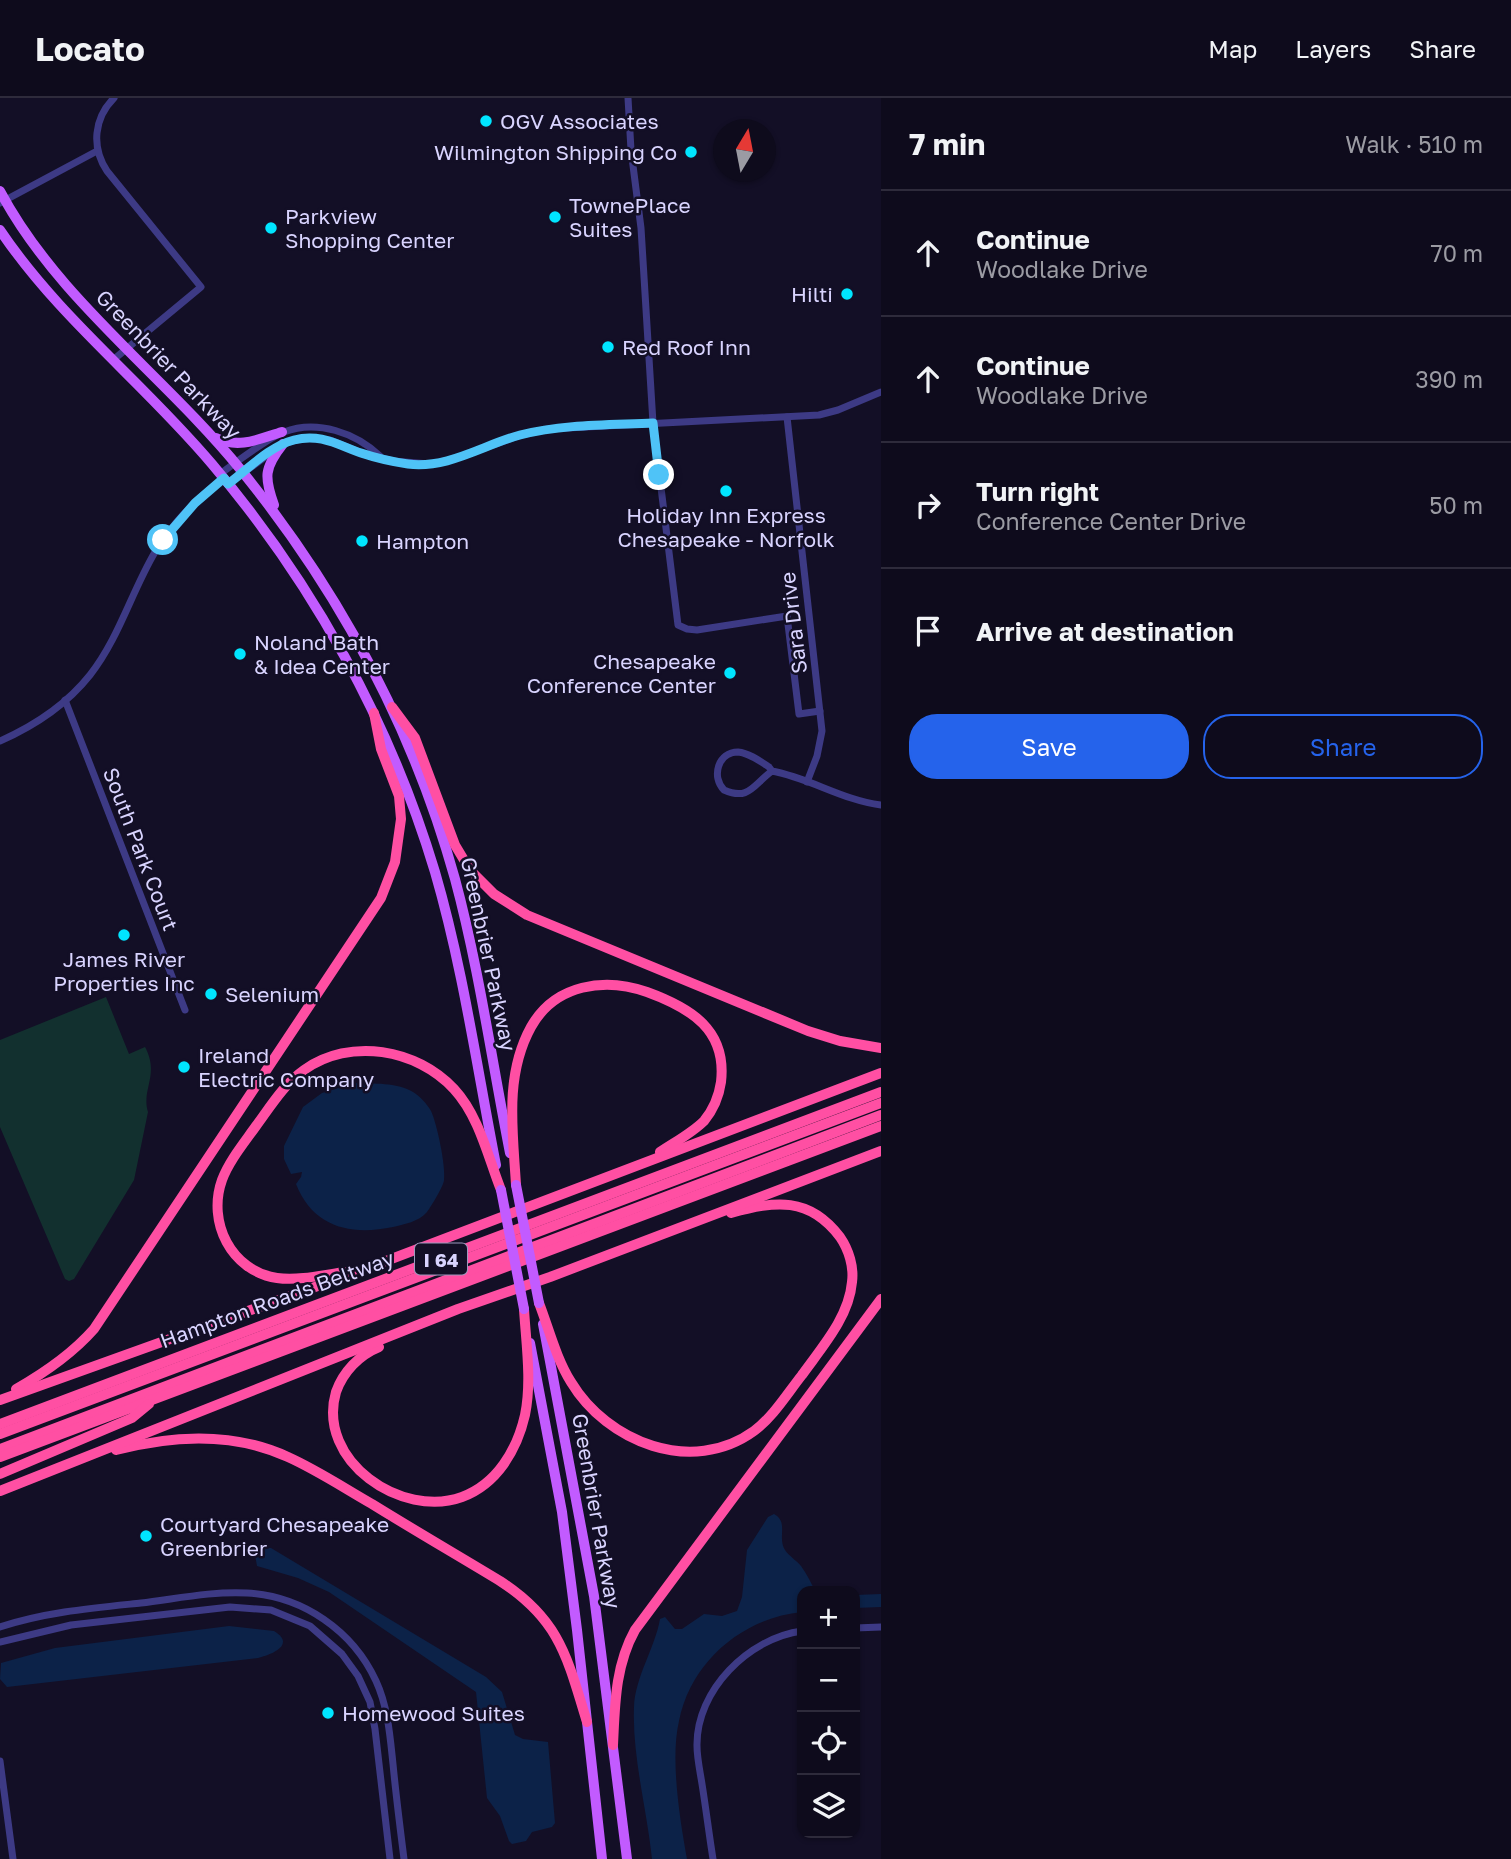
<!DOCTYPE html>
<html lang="en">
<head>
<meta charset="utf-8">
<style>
  :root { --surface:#0e0b1c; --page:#171425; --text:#f1f3f6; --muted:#9b9ba3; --line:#2e2b3b; --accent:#2563eb }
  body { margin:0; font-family:"Golos Text",sans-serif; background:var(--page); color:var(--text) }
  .controls { position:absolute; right:21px; bottom:21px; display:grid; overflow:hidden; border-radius:14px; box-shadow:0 2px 5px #0004 }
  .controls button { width:63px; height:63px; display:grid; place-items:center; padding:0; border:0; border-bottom:2px solid var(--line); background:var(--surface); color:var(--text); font:35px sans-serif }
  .compass { position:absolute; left:713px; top:21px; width:63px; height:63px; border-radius:50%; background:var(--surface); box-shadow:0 2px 5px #0004; rotate:10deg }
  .stop { position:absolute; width:21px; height:21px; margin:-16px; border:5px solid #4fc3f7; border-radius:50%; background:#fff }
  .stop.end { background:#4fc3f7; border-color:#fff; box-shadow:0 2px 7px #0008 }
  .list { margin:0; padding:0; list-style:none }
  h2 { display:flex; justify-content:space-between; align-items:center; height:91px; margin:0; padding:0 28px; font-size:30px }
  h2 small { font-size:23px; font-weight:400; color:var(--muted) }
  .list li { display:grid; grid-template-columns:46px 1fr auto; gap:21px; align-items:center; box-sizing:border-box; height:126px; padding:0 28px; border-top:2px solid var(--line) }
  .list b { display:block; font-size:26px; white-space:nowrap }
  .list p { margin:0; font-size:23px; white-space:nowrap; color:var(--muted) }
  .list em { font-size:23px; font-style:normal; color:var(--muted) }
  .actions { display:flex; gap:14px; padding:21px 28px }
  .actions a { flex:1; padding:16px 0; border:2px solid var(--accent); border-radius:28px; text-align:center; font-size:24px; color:var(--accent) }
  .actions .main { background:var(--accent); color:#fff }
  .icon { flex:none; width:38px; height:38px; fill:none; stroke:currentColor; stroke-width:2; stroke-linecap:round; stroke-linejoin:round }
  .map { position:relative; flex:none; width:881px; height:1761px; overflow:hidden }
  header { display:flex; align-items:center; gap:42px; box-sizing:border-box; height:98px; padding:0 35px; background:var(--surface); border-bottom:2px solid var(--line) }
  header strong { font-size:33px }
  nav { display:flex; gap:38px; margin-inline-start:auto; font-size:24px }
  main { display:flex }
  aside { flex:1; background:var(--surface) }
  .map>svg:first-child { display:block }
</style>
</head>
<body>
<header>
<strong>Locato</strong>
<nav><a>Map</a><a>Layers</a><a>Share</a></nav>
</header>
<main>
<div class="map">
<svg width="881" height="1761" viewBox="0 0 881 1761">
  <rect width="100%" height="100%" fill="#130f26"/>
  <path fill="#12302f" d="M106,899L129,956L145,949C160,977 141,991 148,1014L134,1082L74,1181L69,1183L65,1181L0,1029V942Z"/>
  <g fill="#0c2248">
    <path d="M355,985C374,986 396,984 413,994C420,998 427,1006 431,1013C437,1026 446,1068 444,1082C444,1087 431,1109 427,1114C418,1124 405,1126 393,1129C350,1138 313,1129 296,1086L301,1079L302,1074L291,1076L284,1061V1048L303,1009L322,995Z"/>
    <path d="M774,1416C789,1424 777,1439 785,1452C789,1458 796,1462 801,1468C807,1476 811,1485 815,1493H802V1514C743,1520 691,1563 679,1623C670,1661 680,1722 687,1761H652C647,1712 632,1658 634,1609C635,1579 655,1550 660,1521L665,1519L675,1531H682L704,1516L722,1518L737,1513L742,1499L747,1452L768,1419Z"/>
    <polygon points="261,1449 271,1450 486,1579 502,1594 515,1637 523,1641 548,1644 555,1725 552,1729 532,1734 526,1743 512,1746 509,1743 500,1718 487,1700 476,1594 329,1494 298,1480 257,1468 255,1457"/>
    <polygon points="881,1496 881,1509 855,1510 855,1497"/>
    <path d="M229,1528L274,1533C297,1547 270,1557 258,1560L7,1589L0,1581L1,1565L55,1550Z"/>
  </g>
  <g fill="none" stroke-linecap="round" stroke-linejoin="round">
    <g stroke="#3d3a85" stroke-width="7">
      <polyline points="628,0 631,52 641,130 653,325 678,527 687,531 697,532 787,518 799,616 820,613"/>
      <polyline points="0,105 97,53"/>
      <path d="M113,262L201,189L107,73C91,49 94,20 114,0"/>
      <polyline points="787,319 822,633 817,658 807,684"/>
      <path d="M220,376C235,365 268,340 284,334C317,321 356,335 380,358"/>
      <polyline points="228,386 283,346 304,340 330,342 362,355 393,363 429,366 448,363 521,337 548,331 819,317 838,312 881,294"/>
      <polyline points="65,602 185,912"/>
      <path d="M0,643C34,628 67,606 90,577C119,540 131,495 155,454C172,426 197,400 224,380"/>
      <path d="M772,673C753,687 749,703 724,692C711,679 718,654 738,654C749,655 760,663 769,669L772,673C810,680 842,702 881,707"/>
      <path d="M0,1529C46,1514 93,1510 141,1505C175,1501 212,1493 247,1495C303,1498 353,1533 376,1583C388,1609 390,1638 393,1666C396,1698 400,1729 404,1761"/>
      <polyline points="855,1530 881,1529"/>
      <polyline points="0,1544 71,1527 230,1509 271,1512 310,1528 342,1556 358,1578 370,1604 375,1631 390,1761"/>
      <polyline points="0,1663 13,1761"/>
      <path d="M713,1761C709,1736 706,1711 702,1686C700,1673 697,1660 697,1648C696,1592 749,1540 802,1533"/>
    </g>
    <g stroke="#c25bff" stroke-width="10">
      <path d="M0,93C58,202 164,277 241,372C339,493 413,630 455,781C479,870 492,964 510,1055"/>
      <path d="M0,132C59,220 144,285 212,366C313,485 390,624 435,774C463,870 477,970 496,1067"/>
      <path d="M216,340C239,351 259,341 282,334"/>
      <path d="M274,407C264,379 264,370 283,346"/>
      <polyline points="543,1226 594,1498 627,1761"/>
      <polyline points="530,1245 562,1414 577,1532 602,1761"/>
    </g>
    <g stroke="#ff4fa3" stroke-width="10">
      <polyline points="392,609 415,640 455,747 470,772 494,796 527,817 808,933 840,943 881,950"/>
      <path d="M516,1087C513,1034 504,978 531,929C555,886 605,879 647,894C691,910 727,932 721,984C719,998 713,1012 704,1023C692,1035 675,1044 660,1054"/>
      <path d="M345,1174C324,1177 298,1183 277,1180C231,1173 207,1124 222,1082C229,1063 244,1045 256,1028C270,1009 284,986 304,972C350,939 417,951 454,991C479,1018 488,1059 501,1092"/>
      <path d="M539,1205C549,1231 556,1260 571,1284C607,1344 692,1378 754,1333C773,1319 787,1296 802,1277C822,1249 849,1219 852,1184C854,1169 849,1152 840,1139C809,1098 775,1103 731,1115"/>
      <path d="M379,1249C359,1257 343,1274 336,1294C316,1363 402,1421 462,1399C497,1386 517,1352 525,1317C532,1283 526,1245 524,1211"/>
      <path d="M16,1291C46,1274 72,1256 94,1231L381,800L395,764L401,721L399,698L381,651L374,615"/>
      <polyline points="0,1302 365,1171 881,975"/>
      <polyline points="0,1326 881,994"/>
      <polyline points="0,1336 881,1005"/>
      <polyline points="0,1351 881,1017"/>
      <path d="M116,1352C173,1337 234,1334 288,1359C317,1372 344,1390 372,1406C414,1432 457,1457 500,1483C560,1522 567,1559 587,1624"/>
      <polyline points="0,1359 881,1028"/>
      <polyline points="0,1376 132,1320 149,1306"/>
      <polyline points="0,1393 458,1211 550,1179 881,1053"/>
      <path d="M613,1647C615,1607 615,1568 635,1532L881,1201"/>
    </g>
    <g stroke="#c25bff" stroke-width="10">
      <polyline points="516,1087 539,1205"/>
      <polyline points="501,1092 524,1211"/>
    </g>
  </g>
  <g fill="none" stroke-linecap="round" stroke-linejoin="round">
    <path stroke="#4fc3f7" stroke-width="9" d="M163,442L195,405L224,380L228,386C248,371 270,348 294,342C320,335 338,347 361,355C373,359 394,364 408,366C448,371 483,347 520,337C563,326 609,327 653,325L659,377"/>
  </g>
  <g fill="#00e5ff" stroke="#130f26" stroke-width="2.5">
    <circle cx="486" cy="23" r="7"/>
    <circle cx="691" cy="54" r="7"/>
    <circle cx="555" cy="119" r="7"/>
    <circle cx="271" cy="130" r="7"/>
    <circle cx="847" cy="196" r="7"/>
    <circle cx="608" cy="249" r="7"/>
    <circle cx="726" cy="393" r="7"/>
    <circle cx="362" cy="443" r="7"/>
    <circle cx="240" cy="556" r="7"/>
    <circle cx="730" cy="575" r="7"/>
    <circle cx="124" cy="837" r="7"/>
    <circle cx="211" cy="896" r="7"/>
    <circle cx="184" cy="969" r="7"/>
    <circle cx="146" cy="1438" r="7"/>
    <circle cx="328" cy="1615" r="7"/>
  </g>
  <g text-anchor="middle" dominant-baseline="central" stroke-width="5" stroke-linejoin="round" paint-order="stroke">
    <rect fill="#130f26" stroke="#9e99be" stroke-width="2" x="415" y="1145.5" width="52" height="31" rx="5"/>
    <g font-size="19" font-weight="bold" fill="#d9d4ff">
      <text x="441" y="1161">I 64</text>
    </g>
    <g font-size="21" fill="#d9d4ff" stroke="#130f26" text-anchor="start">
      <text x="500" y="23">OGV Associates</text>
      <text x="677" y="54" text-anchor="end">Wilmington Shipping Co</text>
      <text x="569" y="107">TownePlace<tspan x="569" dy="24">Suites</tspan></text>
      <text x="285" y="118">Parkview<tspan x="285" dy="24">Shopping Center</tspan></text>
      <text x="833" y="196" text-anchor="end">Hilti</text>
      <text x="622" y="249">Red Roof Inn</text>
      <text x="726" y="417" text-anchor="middle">Holiday Inn Express<tspan x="726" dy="24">Chesapeake - Norfolk</tspan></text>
      <text x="376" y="443">Hampton</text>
      <text x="254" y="544">Noland Bath<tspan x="254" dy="24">&amp; Idea Center</tspan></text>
      <text x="716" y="563" text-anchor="end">Chesapeake<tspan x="716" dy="24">Conference Center</tspan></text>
      <text x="124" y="861" text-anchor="middle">James River<tspan x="124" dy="24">Properties Inc</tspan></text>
      <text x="225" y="896">Selenium</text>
      <text x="198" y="957">Ireland<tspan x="198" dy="24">Electric Company</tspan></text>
      <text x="160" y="1426">Courtyard Chesapeake<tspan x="160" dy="24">Greenbrier</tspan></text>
      <text x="342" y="1615">Homewood Suites</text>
    </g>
    <g font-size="21" fill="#d9d4ff" stroke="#130f26">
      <text transform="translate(169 266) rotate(46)">Greenbrier Parkway</text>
      <text transform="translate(793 525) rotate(-97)">Sara Drive</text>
      <text transform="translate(141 751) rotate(69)">South Park Court</text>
      <text transform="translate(489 856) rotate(78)">Greenbrier Parkway</text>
      <text transform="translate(277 1201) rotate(-20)">Hampton Roads Beltway</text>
      <text transform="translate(597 1413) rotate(80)">Greenbrier Parkway</text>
    </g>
  </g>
</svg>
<div class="controls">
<button>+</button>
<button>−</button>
<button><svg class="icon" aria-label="locate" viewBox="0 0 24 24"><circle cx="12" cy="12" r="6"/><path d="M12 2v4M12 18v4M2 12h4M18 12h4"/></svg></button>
<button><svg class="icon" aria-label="layers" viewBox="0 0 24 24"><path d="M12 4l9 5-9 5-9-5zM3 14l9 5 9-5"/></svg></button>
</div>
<svg class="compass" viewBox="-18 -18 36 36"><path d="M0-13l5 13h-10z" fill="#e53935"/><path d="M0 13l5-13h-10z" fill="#9b9ba3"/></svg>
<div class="stop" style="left:163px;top:442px"></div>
<div class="stop end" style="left:659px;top:377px"></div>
</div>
<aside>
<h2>7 min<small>Walk · 510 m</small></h2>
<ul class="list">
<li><svg class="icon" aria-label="ahead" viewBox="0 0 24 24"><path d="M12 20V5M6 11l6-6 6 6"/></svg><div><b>Continue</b><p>Woodlake Drive</p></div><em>70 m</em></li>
<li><svg class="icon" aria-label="ahead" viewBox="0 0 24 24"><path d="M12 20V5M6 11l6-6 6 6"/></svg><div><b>Continue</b><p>Woodlake Drive</p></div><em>390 m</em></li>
<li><svg class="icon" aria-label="right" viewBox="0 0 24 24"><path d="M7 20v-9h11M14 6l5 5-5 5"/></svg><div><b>Turn right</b><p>Conference Center Drive</p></div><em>50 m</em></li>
<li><svg class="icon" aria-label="arrive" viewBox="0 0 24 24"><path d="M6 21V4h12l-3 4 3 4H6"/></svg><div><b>Arrive at destination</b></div></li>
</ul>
<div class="actions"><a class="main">Save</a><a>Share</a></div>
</aside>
</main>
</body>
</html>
